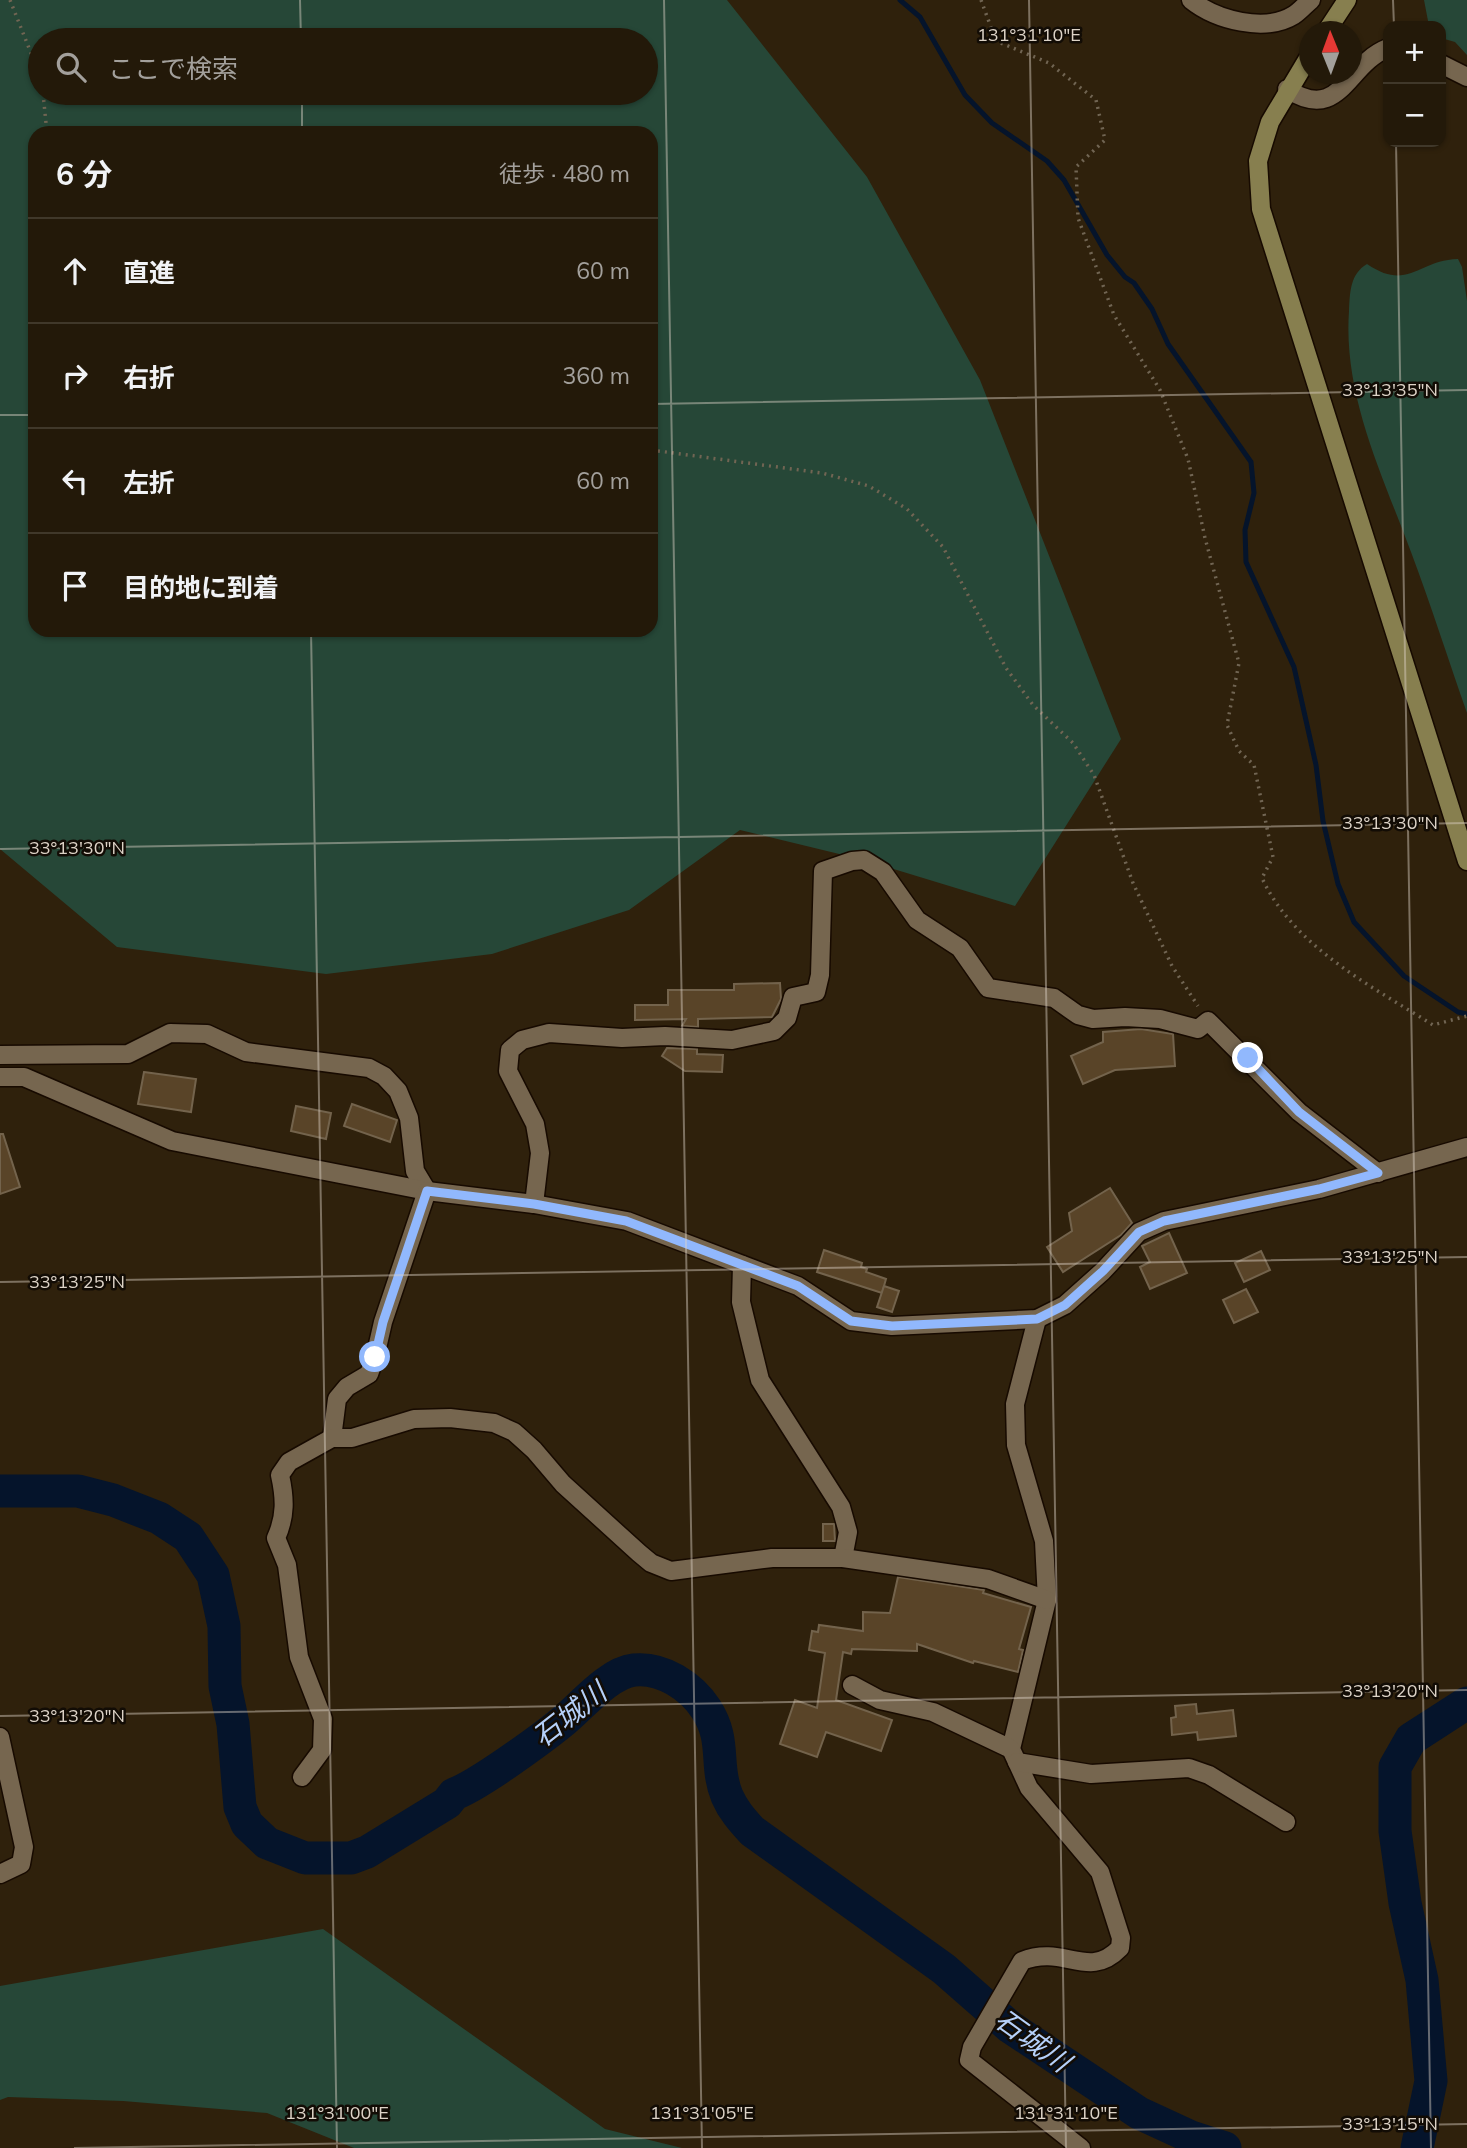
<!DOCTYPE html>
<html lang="ja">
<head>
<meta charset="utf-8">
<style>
  :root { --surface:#231909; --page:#2f2617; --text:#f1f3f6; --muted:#a3a09c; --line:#40382a }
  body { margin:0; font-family:Mulish,"Noto Sans JP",sans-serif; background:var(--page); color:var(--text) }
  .controls { position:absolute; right:21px; top:21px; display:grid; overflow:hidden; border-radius:14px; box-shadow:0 2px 5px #0004 }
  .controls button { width:63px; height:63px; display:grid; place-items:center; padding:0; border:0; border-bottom:2px solid var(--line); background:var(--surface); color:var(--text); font:35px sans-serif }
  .compass { position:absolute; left:1299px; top:21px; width:63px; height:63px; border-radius:50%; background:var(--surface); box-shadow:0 2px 5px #0004; rotate:359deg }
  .stop { position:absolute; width:21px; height:21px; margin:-16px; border:5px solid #91b8fd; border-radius:50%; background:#fff }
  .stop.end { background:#91b8fd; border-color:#fff; box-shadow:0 2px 7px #0008 }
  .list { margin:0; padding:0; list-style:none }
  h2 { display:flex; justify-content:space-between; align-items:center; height:91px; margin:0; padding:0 28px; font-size:30px }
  h2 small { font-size:23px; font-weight:400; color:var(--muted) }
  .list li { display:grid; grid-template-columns:46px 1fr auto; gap:21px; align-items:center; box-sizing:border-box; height:105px; padding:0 28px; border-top:2px solid var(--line) }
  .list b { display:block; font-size:26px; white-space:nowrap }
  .list em { font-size:23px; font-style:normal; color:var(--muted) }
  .icon { flex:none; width:38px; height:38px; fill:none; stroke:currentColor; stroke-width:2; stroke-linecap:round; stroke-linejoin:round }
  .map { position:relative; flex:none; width:1467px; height:2148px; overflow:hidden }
  .search { position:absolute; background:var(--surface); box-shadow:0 2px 5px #0004; left:28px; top:28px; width:630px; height:77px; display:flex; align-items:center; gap:18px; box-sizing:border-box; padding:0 24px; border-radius:38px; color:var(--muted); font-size:26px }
  .panel { position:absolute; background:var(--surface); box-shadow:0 2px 5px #0004; left:28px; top:126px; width:630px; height:511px; border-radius:21px }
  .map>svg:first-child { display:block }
</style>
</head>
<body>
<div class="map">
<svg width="1467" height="2148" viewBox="0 0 1467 2148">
  <rect width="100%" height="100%" fill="#2f210c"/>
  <g fill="#264737" fill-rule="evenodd">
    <path d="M0,0H727L867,177L980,380L1121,739L1015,906L864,860L740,830L629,910L492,954L326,974L117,947L0,849ZM40,40H646V93H40ZM35,133H651V630H35Z"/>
    <polygon points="1424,0 1467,0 1467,55 1455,42 1441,38 1441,26 1429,26"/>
    <path d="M1458,259L1462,267L1467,301V713C1448,659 1431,605 1411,552C1382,474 1343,395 1349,311C1350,292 1350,274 1367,264C1408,292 1418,260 1458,259Z"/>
    <polygon points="323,1929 605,2129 682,2148 354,2148 267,2113 123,2101 8,2097 0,2100 0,1986"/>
  </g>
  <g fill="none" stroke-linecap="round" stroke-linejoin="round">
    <polyline stroke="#05142b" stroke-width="5" points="900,0 920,17 965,95 992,123 1047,161 1064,180 1107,255 1125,277 1134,283 1152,309 1168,344 1251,462 1254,493 1245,530 1246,562 1294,667 1316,765 1323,821 1338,884 1354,922 1404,976 1458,1012 1467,1014"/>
    <g stroke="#05142b" stroke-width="33">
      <path d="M0,1491H78L113,1500L159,1518L188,1537L213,1575L224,1626L225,1686L233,1724L240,1807L247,1824L267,1843L305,1858H351L367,1852L447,1803L454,1794C477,1786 540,1740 561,1723C581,1707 608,1673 634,1670C662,1667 691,1686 706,1709C727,1741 714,1765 727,1796C733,1810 742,1820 752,1831L944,1969L1010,2027L1139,2113L1191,2137L1225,2148"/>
      <polyline points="1417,2148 1431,2081 1422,1980 1405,1903 1395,1831 1395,1767 1411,1739 1467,1703"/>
    </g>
  </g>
  <g fill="#594428" stroke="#73634c" stroke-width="2">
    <polygon points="780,983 781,999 772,1017 698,1019 698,1027 682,1026 686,1019 635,1020 635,1005 668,1005 668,990 734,990 734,984"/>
    <polygon points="1141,1029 1173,1034 1175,1066 1115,1070 1083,1084 1071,1056 1103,1042 1103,1032"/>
    <polygon points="667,1048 697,1049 697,1054 723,1055 722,1072 685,1071 662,1056"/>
    <polygon points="144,1072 196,1079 191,1112 138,1104"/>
    <polygon points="352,1104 397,1120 390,1142 344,1126"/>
    <polygon points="296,1106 331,1113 326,1139 291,1131"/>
    <polygon points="0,1134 3,1134 20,1187 0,1194"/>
    <polygon points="1110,1188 1132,1223 1121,1235 1063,1272 1047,1247 1072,1231 1069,1213"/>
    <polygon points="1169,1233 1187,1273 1150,1289 1140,1267 1150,1262 1142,1246"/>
    <polygon points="824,1250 862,1263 861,1267 867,1269 866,1272 886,1279 882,1293 817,1272"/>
    <polygon points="1261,1251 1270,1270 1244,1282 1235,1263"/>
    <polygon points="884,1286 899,1291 892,1312 877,1307"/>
    <polygon points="1246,1289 1258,1312 1234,1323 1223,1300"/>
    <polygon points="823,1524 834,1524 835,1541 823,1541"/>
    <polygon points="898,1577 984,1590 983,1593 1031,1607 1019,1649 1023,1650 1018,1672 974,1661 973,1663 917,1644 917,1651 852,1649 851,1654 843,1652 836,1700 892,1720 881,1751 826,1732 817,1757 780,1744 795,1700 817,1708 825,1653 809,1650 812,1631 818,1632 819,1625 863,1631 863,1612 890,1613"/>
    <polygon points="1196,1704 1197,1714 1233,1710 1236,1736 1198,1740 1197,1732 1172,1735 1171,1718 1176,1717 1175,1706"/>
  </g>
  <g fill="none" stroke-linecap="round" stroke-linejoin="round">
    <defs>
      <g id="street">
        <path d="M1191,0C1216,20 1265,33 1294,15C1300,11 1305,5 1311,0"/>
        <polyline points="1441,64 1467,77"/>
        <path d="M1287,89C1341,124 1346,64 1388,48"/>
        <polyline points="0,1055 128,1054 170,1033 207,1034 246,1052 369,1068 384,1076 398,1091 409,1118 415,1171 427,1191"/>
        <polyline points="0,1077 24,1077 172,1141 427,1191 534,1204 627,1221 798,1286 851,1321 892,1326 1037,1319 1065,1305 1103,1271 1139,1232 1164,1221 1319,1189 1467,1147"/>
        <polyline points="534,1204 540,1153 535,1124 508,1071 510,1050 522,1040 549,1033 622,1038 665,1036 732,1040 774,1031 787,1018 793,997 816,992 820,975 823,871 852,861 864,860 883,872 917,920 960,948 988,988 1054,998 1078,1015 1093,1019 1125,1017 1160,1019 1198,1029 1208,1021 1299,1112 1378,1173"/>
        <polyline points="742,1265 741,1302 760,1380 841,1507 848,1532 843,1558"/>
        <path d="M1037,1319L1015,1404L1016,1445L1044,1541L1047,1600L1011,1749L1029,1788L1100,1872L1121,1938L1120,1948C1088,1981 1065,1944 1022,1961L972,2047L969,2060L1081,2148"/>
        <polyline points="332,1438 337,1399 347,1387 369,1374 375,1357 383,1322 427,1191"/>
        <polyline points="852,1685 880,1700 933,1712 1011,1749"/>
        <polyline points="0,1737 24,1847 21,1864 0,1874"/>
        <polyline points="1017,1762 1091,1774 1189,1768 1209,1775 1286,1822"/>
        <path d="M302,1777L322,1750L323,1719L299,1657L287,1565L276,1538C286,1516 285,1498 280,1475L289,1462L332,1438H352L414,1419L450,1418L494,1423L514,1432L534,1450L563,1484L639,1553L651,1563L671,1571L772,1558H843L988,1579L1047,1600"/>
      </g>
      <g id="secondary">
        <polyline points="1326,32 1347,0"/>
        <polyline points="1310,55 1270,122 1258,161 1261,209 1467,861"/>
      </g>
    </defs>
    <use href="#street" stroke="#170a00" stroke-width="21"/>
    <use href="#secondary" stroke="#170a00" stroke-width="21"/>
    <g stroke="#716553" stroke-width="3.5" stroke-dasharray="2 5" stroke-linecap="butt">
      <polyline points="10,0 40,76"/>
      <path d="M981,0L996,41L1049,63L1096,100L1105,140L1076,167L1078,218L1114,315L1160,390L1188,459L1205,538L1239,663L1227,725L1239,751L1254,765L1273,857L1262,878C1294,947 1371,986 1433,1025L1467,1016"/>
      <polyline points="43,93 47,133"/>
      <polyline points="651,450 822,473 869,486 907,509 943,547 1006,668 1033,705 1073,743 1094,775 1133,883 1172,966 1198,1006"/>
    </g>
    <use href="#street" stroke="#76664f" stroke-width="18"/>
    <use href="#secondary" stroke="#877f4f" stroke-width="18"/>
  </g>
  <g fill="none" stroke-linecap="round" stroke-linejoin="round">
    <polyline stroke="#91b8fd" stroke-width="9" points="375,1357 383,1322 427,1191 534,1204 626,1221 798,1286 851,1321 892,1326 1037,1319 1065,1305 1103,1271 1139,1232 1164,1221 1319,1189 1378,1173 1299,1112 1248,1058"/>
  </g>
  <path fill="none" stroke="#ddd3c7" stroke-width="2" stroke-opacity="0.45" d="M300,0L301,40M664,0L702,2148M1029,0L1066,2148M1393,0L1394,26M302,93V133M1396,142L1431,2148M651,404L1467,390M0,415H35M311,630L337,2148M0,849L1467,823M0,1282L1467,1257M0,1716L1467,1690M74,2148L1467,2124"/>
  <g text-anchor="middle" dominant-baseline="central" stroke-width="5" stroke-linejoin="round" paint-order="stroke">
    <g font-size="28" font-style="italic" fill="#b5d0f9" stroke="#120c05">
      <text transform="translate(569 1714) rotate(-38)">石城川</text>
      <text transform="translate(1033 2040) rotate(36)">石城川</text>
    </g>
  </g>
  <g font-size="18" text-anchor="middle" fill="#ddd3c7" stroke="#120c05" stroke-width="5" stroke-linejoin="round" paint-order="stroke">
    <text x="1029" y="41">131°31'10"E</text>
    <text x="1390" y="396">33°13'35"N</text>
    <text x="1390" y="829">33°13'30"N</text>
    <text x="77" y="854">33°13'30"N</text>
    <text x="1390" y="1263">33°13'25"N</text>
    <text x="77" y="1288">33°13'25"N</text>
    <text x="1390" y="1697">33°13'20"N</text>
    <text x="77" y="1722">33°13'20"N</text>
    <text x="337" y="2119">131°31'00"E</text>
    <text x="702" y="2119">131°31'05"E</text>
    <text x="1066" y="2119">131°31'10"E</text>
    <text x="1390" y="2130">33°13'15"N</text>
  </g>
</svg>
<div class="controls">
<button>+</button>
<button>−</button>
</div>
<svg class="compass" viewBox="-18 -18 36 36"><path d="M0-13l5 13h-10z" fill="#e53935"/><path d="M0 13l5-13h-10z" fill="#a3a09c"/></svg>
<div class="stop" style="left:375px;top:1357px"></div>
<div class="stop end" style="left:1248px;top:1058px"></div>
<div class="search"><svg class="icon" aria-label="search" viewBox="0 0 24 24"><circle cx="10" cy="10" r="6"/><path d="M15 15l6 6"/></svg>ここで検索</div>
<section class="panel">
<h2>6 分<small>徒歩 · 480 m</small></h2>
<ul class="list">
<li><svg class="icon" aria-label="ahead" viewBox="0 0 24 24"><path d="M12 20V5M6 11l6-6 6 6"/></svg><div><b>直進</b></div><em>60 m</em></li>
<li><svg class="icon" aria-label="right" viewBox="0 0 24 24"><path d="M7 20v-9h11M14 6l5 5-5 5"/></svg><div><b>右折</b></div><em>360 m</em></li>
<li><svg class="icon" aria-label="left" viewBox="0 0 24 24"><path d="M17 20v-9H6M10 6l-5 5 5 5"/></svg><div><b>左折</b></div><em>60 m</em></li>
<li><svg class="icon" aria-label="arrive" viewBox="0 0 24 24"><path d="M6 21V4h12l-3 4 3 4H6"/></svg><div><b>目的地に到着</b></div></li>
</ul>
</section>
</div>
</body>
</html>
